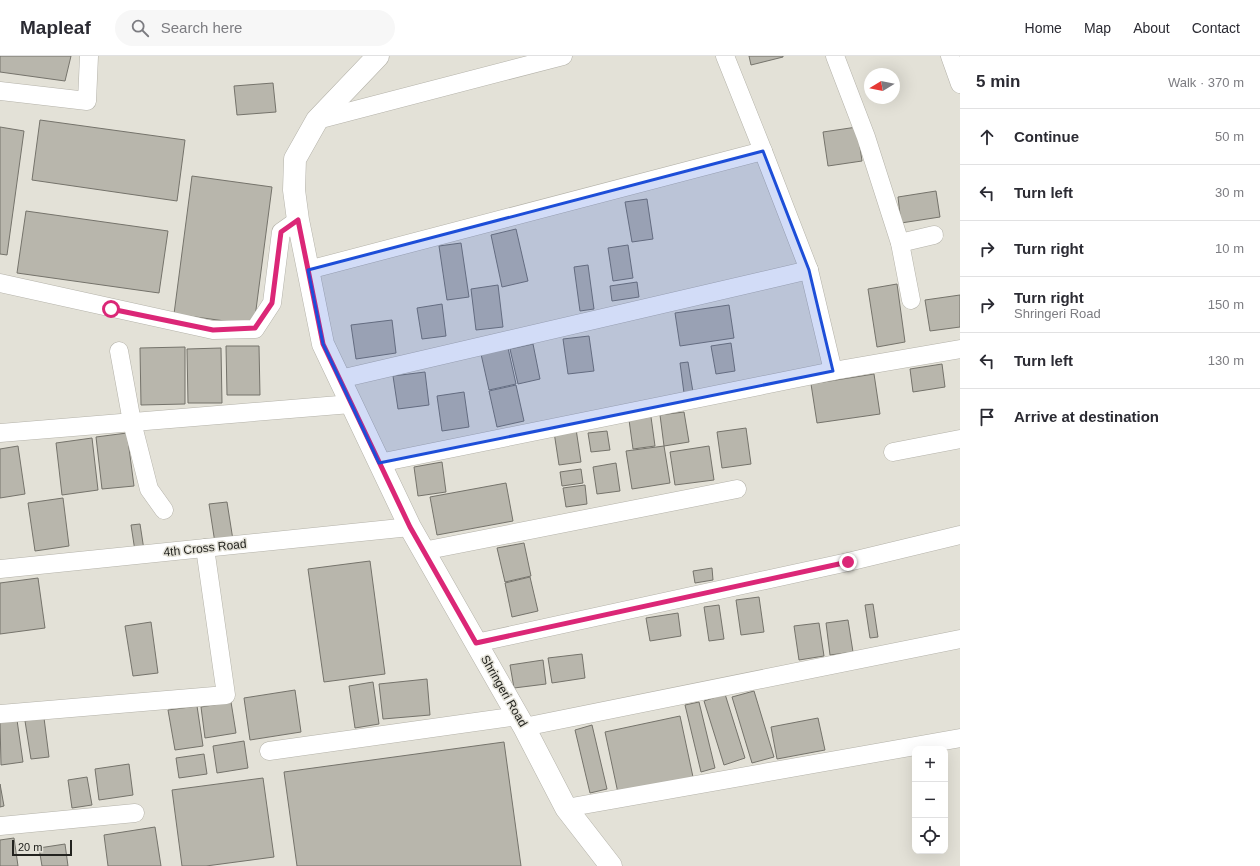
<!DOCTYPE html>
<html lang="en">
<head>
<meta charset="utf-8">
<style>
  :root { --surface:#fff; --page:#f7f7f7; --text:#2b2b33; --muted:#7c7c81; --line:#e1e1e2 }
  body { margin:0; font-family:Helvetica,sans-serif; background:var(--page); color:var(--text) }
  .controls { position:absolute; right:12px; bottom:12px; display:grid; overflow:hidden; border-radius:8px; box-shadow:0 4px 16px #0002 }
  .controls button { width:36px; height:36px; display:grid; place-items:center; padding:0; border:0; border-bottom:1px solid var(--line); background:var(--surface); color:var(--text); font:20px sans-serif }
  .compass { position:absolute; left:864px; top:12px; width:36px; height:36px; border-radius:50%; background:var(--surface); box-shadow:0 4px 16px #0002; rotate:260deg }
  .scale { position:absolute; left:12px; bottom:10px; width:60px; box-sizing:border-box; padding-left:4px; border:2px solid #23231f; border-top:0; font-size:11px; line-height:14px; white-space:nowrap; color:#23231f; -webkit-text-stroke:3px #e3e1d7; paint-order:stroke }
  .stop { position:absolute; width:12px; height:12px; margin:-9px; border:3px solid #db2777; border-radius:50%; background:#fff }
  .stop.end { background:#db2777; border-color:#fff; box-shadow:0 1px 4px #0008 }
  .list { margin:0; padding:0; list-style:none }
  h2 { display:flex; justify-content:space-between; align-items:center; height:52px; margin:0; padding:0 16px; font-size:17px }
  h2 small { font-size:13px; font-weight:400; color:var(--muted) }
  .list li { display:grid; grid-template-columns:26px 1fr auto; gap:12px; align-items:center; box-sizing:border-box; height:56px; padding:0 16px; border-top:1px solid var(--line) }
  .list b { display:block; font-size:15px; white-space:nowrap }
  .list p { margin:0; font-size:13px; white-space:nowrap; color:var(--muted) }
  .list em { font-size:13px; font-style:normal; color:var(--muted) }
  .icon { flex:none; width:22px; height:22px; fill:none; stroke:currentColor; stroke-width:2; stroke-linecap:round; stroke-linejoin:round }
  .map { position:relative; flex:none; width:960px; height:810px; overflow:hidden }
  header { display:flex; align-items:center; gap:24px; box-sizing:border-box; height:56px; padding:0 20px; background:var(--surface); border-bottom:1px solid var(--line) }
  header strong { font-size:19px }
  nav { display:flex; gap:22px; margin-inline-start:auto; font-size:14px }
  .search { width:280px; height:36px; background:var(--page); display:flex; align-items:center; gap:10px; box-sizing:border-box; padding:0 14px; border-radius:22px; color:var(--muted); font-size:15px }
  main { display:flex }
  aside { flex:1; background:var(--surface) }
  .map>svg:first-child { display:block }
</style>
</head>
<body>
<header>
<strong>Mapleaf</strong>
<div class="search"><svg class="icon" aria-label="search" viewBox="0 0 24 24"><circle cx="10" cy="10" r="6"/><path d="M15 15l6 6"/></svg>Search here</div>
<nav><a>Home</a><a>Map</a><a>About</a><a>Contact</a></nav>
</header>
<main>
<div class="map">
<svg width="960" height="810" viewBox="0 0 960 810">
  <rect width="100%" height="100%" fill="#e3e1d7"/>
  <g fill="#b8b6ac" stroke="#75736b">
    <polygon points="0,0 71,0 65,25 0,16"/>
    <polygon points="749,0 783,0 783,1 751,9"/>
    <polygon points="273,27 276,56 237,59 234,30"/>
    <polygon points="40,64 185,84 177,145 32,124"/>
    <polygon points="0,71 24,75 7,199 0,198"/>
    <polygon points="857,71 862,105 828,110 823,76"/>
    <polygon points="192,120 272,131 254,269 174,258"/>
    <polygon points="936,135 940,161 901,167 898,141"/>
    <polygon points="647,143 653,183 632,186 625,146"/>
    <polygon points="26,155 168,175 159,237 17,217"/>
    <polygon points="516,173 528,225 502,231 491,179"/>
    <polygon points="461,187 469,241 447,244 439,190"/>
    <polygon points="628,189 633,222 613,225 608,192"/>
    <polygon points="588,209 594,253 580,255 574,211"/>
    <polygon points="637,226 639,241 612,245 610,230"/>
    <polygon points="897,228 905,286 877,291 868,233"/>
    <polygon points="498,229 503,271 476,274 471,233"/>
    <polygon points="960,239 960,271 930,275 925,244"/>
    <polygon points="442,248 446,280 422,283 417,252"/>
    <polygon points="729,249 734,282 680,290 675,257"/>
    <polygon points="392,264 396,297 356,303 351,269"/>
    <polygon points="589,280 594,315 568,318 563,283"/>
    <polygon points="731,287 735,315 716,318 711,290"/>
    <polygon points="533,288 540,323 518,328 510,293"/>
    <polygon points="226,290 259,290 260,339 227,339"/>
    <polygon points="185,291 185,348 141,349 140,292"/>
    <polygon points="221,292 222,347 188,347 187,293"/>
    <polygon points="508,292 516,328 489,334 481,298"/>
    <polygon points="688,306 693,336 684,337 680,307"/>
    <polygon points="942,308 945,331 913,336 910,313"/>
    <polygon points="425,316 429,349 398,353 393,320"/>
    <polygon points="874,318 880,358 817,367 811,328"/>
    <polygon points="516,329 524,365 497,371 489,335"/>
    <polygon points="464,336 469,371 442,375 437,340"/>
    <polygon points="684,356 689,386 664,390 660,359"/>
    <polygon points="651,361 655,390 633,393 629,364"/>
    <polygon points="746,372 751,408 722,412 717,376"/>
    <polygon points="576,373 581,406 559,409 554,376"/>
    <polygon points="607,375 610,394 591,396 588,377"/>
    <polygon points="127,377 134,430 102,433 96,381"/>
    <polygon points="92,382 98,434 62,439 56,387"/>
    <polygon points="18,390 25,438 0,442 0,393"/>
    <polygon points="664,390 670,427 632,433 626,395"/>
    <polygon points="709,390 714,424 675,429 670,396"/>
    <polygon points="442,406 446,436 418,440 414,411"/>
    <polygon points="616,407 620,435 597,438 593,411"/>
    <polygon points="581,413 583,427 562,430 560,416"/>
    <polygon points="506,427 513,465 437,479 430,441"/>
    <polygon points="585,429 587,448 566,451 563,432"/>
    <polygon points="63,442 69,490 35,495 28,447"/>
    <polygon points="227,446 233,484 215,487 209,448"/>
    <polygon points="140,468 144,494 135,495 131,469"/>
    <polygon points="524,487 531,520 505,526 497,492"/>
    <polygon points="370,505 385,618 324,626 308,513"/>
    <polygon points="712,512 713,524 695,527 693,515"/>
    <polygon points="530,521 538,555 512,561 505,527"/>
    <polygon points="38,522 45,572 0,578 0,527"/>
    <polygon points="759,541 764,576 741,579 736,544"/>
    <polygon points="873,548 878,581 870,582 865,549"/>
    <polygon points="719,549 724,583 709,585 704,551"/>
    <polygon points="678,557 681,580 650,585 646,562"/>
    <polygon points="848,564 853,596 830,599 826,567"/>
    <polygon points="151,566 158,617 133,620 125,570"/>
    <polygon points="819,567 824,600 799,604 794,570"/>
    <polygon points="582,598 585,622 552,627 548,602"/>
    <polygon points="543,604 546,628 514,632 510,609"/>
    <polygon points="427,623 430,659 383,663 379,628"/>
    <polygon points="373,626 379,668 355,672 349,630"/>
    <polygon points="295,634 301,676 250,684 244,642"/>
    <polygon points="754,635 774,701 752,707 732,641"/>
    <polygon points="725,638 745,702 724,709 704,645"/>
    <polygon points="231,646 236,677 205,682 201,651"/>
    <polygon points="699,646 715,712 701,716 685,649"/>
    <polygon points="197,650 203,690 175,694 168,654"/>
    <polygon points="680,660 693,721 618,737 605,676"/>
    <polygon points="44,662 49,701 31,703 25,665"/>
    <polygon points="818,662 825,694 777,703 771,671"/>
    <polygon points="17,664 23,706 1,709 0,666"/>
    <polygon points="592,669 607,733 590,737 575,674"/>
    <polygon points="244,685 248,712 217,717 213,690"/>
    <polygon points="504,686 521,810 297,810 284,716"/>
    <polygon points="204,698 207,718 179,722 176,702"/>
    <polygon points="129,708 133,739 99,744 95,713"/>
    <polygon points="87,721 92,749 72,752 68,724"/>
    <polygon points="263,722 274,801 206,810 182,810 172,734"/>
    <polygon points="0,728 4,750 0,751"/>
    <polygon points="155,771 161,810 108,810 104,779"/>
    <polygon points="14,782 18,810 0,810 0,784"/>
    <polygon points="65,788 68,810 42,810 39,792"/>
  </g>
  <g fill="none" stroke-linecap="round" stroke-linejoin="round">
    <defs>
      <g id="minor">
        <polyline points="725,0 763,95 809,214 833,315"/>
        <polyline points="835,0 866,81 900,187 911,244"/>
        <polyline points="950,0 960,28"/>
        <polyline points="0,35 87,45 89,0"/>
        <polyline points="317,64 563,0"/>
        <polyline points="900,187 934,179"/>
        <polyline points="308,214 763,95"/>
        <polyline points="0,227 213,274 255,273 272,247 281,176 298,164"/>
        <polyline points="119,295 132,366 149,433 164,454"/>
        <polyline points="340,323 809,214"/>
        <polyline points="0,377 351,348"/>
        <polyline points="893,396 960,383"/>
        <polyline points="379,407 833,315 960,293"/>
        <polyline points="423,495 737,433"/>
        <polyline points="0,513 410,471"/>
        <polyline points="476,587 848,506 960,479"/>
        <polyline points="0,658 226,639 205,492"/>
        <polyline points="524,671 960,583"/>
        <polyline points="269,695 518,660"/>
        <polyline points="566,752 960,682"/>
        <polyline points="0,770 135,757"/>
      </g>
      <polyline id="tertiary" points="378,0 317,64 295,103 294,134 298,164 323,288 410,471 524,671 566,752 611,810"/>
    </defs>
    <use href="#minor" stroke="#b4b2a9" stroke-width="19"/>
    <use href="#tertiary" stroke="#b4b2a9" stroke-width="23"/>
    <use href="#minor" stroke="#fff" stroke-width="18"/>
    <use href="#tertiary" stroke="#fff" stroke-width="22"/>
  </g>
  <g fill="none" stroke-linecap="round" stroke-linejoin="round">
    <polyline stroke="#db2777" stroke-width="5" points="111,253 213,274 255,272 272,247 281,176 298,164 323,288 410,471 476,587 848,506"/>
  </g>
  <path fill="#1d4ed8" fill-opacity="0.2" stroke="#1d4ed8" stroke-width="3" stroke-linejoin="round" d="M763,95L809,214L833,315L379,407L323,288L308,214Z"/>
  <g text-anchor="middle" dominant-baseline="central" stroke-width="3" stroke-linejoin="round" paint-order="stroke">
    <g font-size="12" fill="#23231f" stroke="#e3e1d7">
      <text transform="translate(205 492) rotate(-6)">4th Cross Road</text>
      <text transform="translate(504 635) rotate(60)">Shringeri Road</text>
    </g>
  </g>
</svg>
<div class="controls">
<button>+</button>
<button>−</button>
<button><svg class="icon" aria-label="locate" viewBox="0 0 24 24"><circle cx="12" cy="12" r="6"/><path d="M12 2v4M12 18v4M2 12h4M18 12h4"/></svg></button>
</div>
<svg class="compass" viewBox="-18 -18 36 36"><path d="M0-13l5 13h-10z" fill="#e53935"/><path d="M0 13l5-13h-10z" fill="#7c7c81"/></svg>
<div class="scale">20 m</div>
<div class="stop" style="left:111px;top:253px"></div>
<div class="stop end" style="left:848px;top:506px"></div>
</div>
<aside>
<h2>5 min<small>Walk · 370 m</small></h2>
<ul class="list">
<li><svg class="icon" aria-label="ahead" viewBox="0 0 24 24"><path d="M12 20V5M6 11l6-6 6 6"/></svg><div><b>Continue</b></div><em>50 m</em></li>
<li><svg class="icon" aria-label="left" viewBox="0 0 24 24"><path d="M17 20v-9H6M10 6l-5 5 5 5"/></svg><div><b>Turn left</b></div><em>30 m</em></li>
<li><svg class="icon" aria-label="right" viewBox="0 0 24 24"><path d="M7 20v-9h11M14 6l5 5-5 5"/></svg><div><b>Turn right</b></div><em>10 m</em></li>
<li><svg class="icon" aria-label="right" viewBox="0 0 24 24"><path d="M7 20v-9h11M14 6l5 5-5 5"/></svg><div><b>Turn right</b><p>Shringeri Road</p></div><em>150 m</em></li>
<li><svg class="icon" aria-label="left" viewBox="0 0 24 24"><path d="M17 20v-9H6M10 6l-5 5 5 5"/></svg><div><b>Turn left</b></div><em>130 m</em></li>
<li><svg class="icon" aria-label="arrive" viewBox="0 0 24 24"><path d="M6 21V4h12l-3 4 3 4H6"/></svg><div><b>Arrive at destination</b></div></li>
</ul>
</aside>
</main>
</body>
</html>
